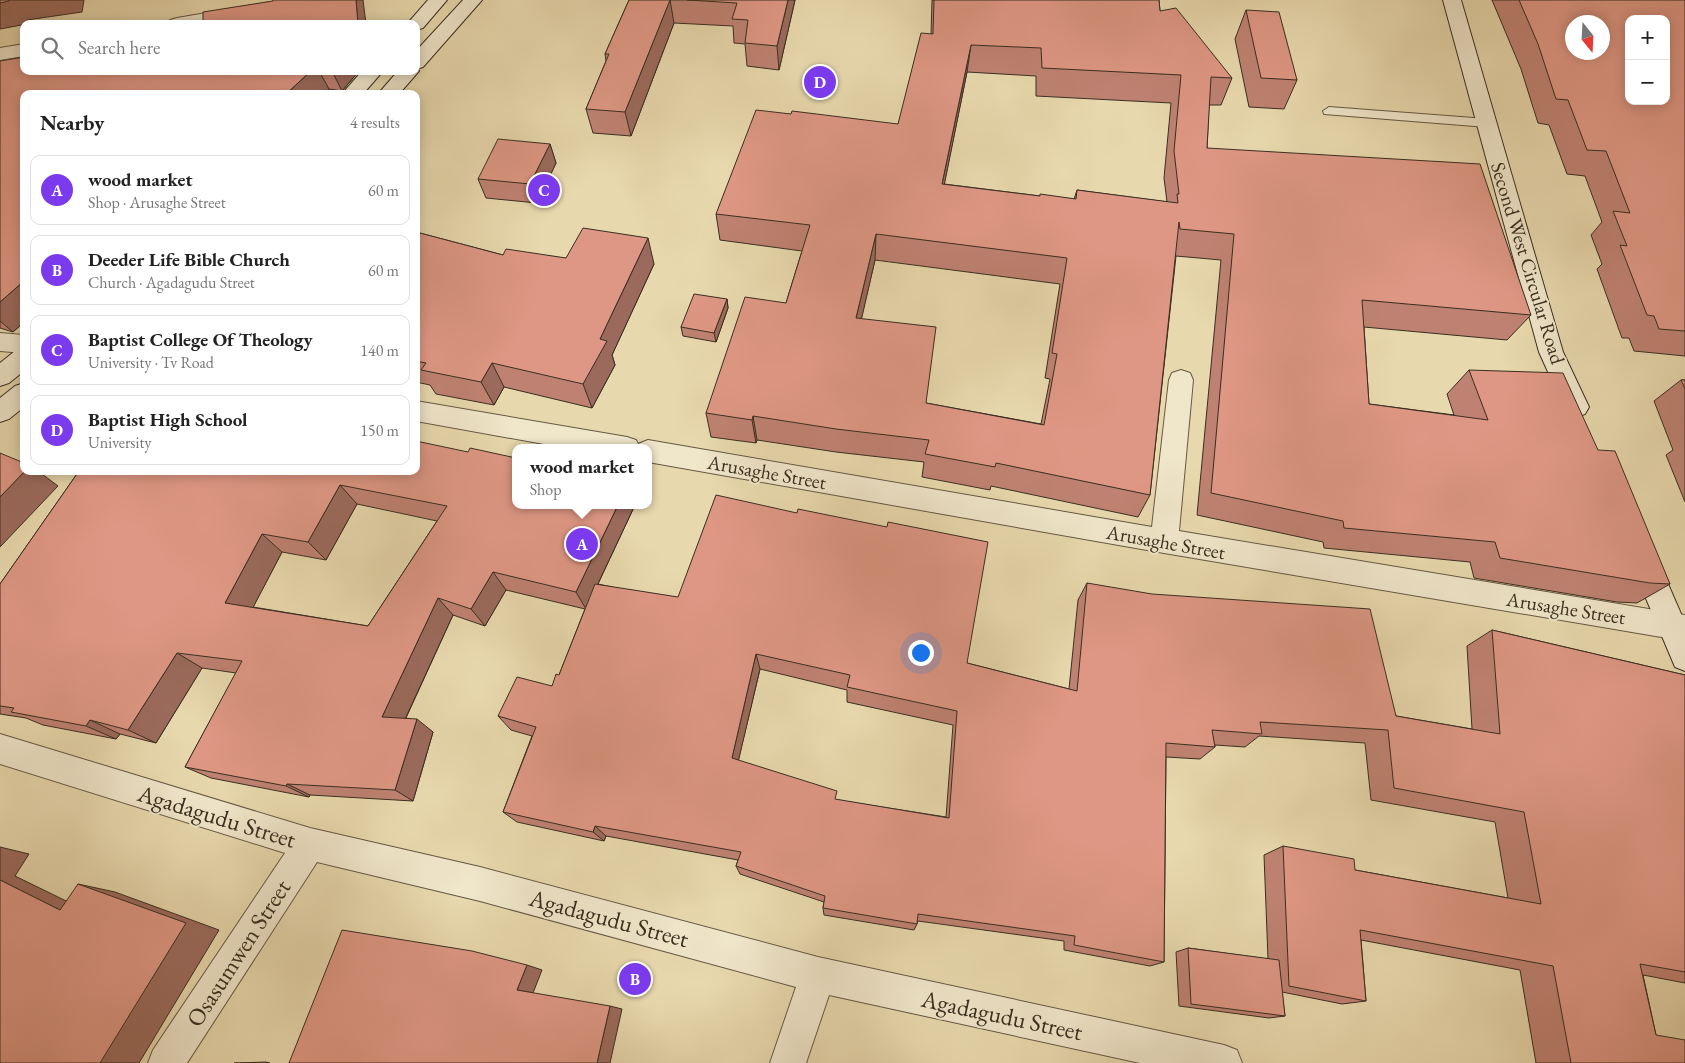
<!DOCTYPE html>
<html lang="en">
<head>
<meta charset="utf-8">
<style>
  :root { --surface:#fff; --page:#f6f6f6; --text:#222; --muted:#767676; --line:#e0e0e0; --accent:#7c3aed }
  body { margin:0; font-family:"EB Garamond",serif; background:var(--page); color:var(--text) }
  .controls { position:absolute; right:15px; top:15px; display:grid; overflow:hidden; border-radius:10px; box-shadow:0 2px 12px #0003 }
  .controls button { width:45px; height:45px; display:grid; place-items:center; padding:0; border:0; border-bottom:1px solid var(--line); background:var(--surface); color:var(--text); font:25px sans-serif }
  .compass { position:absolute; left:1565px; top:15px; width:45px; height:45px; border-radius:50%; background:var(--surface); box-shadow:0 2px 12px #0003; rotate:162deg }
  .you { position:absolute; left:920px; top:652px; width:18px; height:18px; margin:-12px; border:4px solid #fff; border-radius:50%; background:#1a73e8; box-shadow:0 0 0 8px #1a73e833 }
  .badge { display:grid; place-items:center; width:32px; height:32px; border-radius:50%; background:var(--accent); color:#fff; font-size:16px; font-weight:700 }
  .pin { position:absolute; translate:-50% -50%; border:2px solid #fff; box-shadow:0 1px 5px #0006 }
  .popup { position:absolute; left:512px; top:444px; width:140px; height:65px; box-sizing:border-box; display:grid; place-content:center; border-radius:10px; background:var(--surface); filter:drop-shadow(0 1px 4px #0005); font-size:16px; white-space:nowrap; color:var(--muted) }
  .popup b { font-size:19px; color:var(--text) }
  .popup::after { content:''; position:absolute; left:50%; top:100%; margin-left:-10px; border:10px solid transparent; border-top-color:var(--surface) }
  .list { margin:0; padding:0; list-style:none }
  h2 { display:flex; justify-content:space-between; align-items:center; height:65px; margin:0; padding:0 20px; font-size:21px }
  h2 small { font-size:16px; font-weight:400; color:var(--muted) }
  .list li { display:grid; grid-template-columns:32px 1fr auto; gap:15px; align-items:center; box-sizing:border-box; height:70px; margin:0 10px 10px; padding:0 10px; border:1px solid var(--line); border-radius:10px }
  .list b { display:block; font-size:19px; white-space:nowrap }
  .list p { margin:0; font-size:16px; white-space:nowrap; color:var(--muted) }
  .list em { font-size:16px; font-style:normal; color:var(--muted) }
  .icon { flex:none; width:28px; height:28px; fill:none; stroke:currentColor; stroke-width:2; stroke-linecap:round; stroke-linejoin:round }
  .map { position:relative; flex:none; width:1685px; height:1063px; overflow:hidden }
  .search { position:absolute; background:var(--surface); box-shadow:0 2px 12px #0003; left:20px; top:20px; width:400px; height:55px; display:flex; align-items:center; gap:12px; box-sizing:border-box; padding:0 18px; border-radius:10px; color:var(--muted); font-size:19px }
  .panel { position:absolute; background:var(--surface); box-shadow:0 2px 12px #0003; left:20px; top:90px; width:400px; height:385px; border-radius:10px }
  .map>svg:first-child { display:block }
</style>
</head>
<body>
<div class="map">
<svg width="1685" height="1063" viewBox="0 0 1685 1063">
  <rect width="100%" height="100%" fill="#e8d8ad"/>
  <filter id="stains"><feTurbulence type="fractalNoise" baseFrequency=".004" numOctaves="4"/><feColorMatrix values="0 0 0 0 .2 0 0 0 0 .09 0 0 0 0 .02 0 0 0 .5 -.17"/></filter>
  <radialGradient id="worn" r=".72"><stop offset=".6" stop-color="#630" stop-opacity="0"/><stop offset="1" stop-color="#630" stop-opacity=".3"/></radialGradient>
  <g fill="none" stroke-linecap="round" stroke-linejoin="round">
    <defs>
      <polygon id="lane" points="1329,107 1487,119 1493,123 1487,127 1324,114 1323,111"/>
      <g id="street">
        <polygon points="283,0 323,0 320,4 314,5 210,24 168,24 170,20 177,18"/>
        <polygon points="24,44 24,56 0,60 0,48"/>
        <polygon points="0,333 24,335 24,353 0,351"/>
        <polygon points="1181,370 1190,373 1193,380 1179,531 1685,615 1685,641 1164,553 648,462 648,448 566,448 416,421 416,401 627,437 636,440 638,444 648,440 1152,527 1169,380 1172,373"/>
        <polygon points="0,734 310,828 480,867 818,957 1224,1045 1237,1050 1242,1063 1140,1063 829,995 806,1063 770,1063 796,987 480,901 317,862 187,1063 148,1063 153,1050 285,853 0,764"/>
      </g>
      <g id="secondary">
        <polygon points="428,0 447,0 423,28 416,30 416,24 407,24"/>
        <polygon points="463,0 482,0 423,67 417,69 419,71 399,94 378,94 398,71 416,71 416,51"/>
        <polygon points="1443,0 1461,0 1563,352 1589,407 1585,414 1576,417 1567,414 1539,352"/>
        <polygon points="362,71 383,71 363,94 342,94"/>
        <polygon points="24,349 24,371 9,383 0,386 0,363 15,351"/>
        <polygon points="24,383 24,407 9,419 0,422 0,398 15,386"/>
        <polygon points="1642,544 1652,547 1685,623 1685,671 1675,667 1628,556 1632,547"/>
      </g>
    </defs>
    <use href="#lane" stroke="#655843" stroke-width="2"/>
    <use href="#street" stroke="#655843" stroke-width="2"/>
    <use href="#secondary" stroke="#392e20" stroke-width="2"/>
    <use href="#lane" fill="#f0e6ca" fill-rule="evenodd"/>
    <use href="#street" fill="#f0e6ca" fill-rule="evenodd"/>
    <use href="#secondary" fill="#f0e6ca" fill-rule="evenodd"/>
  </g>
  <g fill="#bf8272" stroke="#392e20" fill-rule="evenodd">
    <polygon points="629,0 795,0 779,70 747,66 745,44 734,43 733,26 674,23 631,136 593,133 586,109 606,61 605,54"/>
    <path d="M932,0H1159L1160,11L1232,78L1221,105H1209L1207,148L1531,315L1507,340L1364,327L1369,404L1454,415L1447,394L1469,370L1598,450L1670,584L1637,603L1617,602L1474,578L1470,562L1324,548L1323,542L1197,515L1221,260L1176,256L1150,495L1138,517L991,486L990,490L922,477L924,462L836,452L757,440L756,443L711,437L706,413L786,303L802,251L720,240L716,214L898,124L931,34ZM967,72L1036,76V96L1171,103L1164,178L1167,202L1077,190L1074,199L1040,196L944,184ZM875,260L1060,284L1045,378L1050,379L1041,424L926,403L861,319Z"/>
    <polygon points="1492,0 1685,0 1685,356 1634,351 1629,338 1622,338 1597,269 1602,264 1591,235 1602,222 1585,176 1567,174 1549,125 1538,123 1521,69"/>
    <polygon points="1246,10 1297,80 1284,109 1249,107 1235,39"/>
    <polygon points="0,61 24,71 359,71 342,91 329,89 24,94 24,322 13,332 0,328"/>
    <polygon points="550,144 556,163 537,203 486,198 478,179"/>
    <polygon points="416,232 503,255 654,264 612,355 615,365 592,408 504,387 494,405 436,394 430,385 416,382"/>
    <polygon points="727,299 728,308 716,342 683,336 681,327"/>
    <polygon points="1681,380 1685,380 1685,502 1666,455 1673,450 1654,401"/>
    <path d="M79,471H416L635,505L598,584L967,663L1069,689L1078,600L1087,583L1396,716L1472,729L1467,646L1492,630L1685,675V983L1643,975L1656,1035L1685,1063H1536L1520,970L1361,940L1366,1001L1342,1004L1282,992L1285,1016L1269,1018L1179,1006L1176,952L1188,948L1268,959L1264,855L1283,846L1355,870L1508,898L1495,822L1371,800L1365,743L1259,736L1245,747L1215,745V747L1200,759L1166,757L1164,962L1150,966L1064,950V941L918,921L917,924L914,930L824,915L823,908L824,902L740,874L736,866L738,860L606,836L604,841L517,822L503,812L532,736L511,730L498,716L552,686L559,675L585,609L506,590L485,626L453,615L406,718L433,732L413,801L310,795L309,797L211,778L185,767L236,673L202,668L156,743L120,734L116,739L43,725L26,718L0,714V584ZM357,504L437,521L368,626L253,607L282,552L326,560ZM760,669L847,690V702L953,725L946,817L837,800L738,761Z"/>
    <polygon points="266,1062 270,1063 234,1063"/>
  </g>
  <g fill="#9b6a5c" stroke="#392e20">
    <polygon points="9,0 84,0 82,12 27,20 27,24 0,29 0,3"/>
    <polygon points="356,0 363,0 366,24 358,24"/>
    <polygon points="670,0 674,23 631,136 625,112"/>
    <polygon points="788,0 795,0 779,70 777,46"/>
    <polygon points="971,45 967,72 939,211 942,184"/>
    <polygon points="311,71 319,71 329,89 323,94 286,94"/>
    <polygon points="332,71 359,71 342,91"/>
    <polygon points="550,144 556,163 537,203 530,184"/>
    <polygon points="876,234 875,260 856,343 856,318"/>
    <polygon points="648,238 654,264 612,355 615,365 592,408 583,384 600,339"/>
    <polygon points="24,281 24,322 13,332 0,321 0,302"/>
    <polygon points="727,299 728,308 716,342 714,333"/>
    <polygon points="492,363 504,387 494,405 481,382"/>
    <polygon points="753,416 757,440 756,443 752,420"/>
    <polygon points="25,471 38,471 58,486 0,547 0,497"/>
    <polygon points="340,485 357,504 326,560 308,542"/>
    <polygon points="618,505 635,505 586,609 576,592"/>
    <polygon points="262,534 282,552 247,619 225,603"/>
    <polygon points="493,572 506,590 485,626 471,609"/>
    <polygon points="438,598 453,615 400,730 382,717"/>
    <polygon points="177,653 202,668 156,743 128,730"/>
    <polygon points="756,654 760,669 736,771 732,758"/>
    <polygon points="417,719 433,732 413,801 395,790"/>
    <polygon points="90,720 120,734 116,739 86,726"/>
    <polygon points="287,784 310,795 309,797 286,786"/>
    <polygon points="595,826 606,836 604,841 593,832"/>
    <polygon points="0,847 29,854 15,876 99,917 60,910 0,880"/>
    <polygon points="78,884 115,892 219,930 139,1063 100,1063"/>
    <polygon points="527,965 542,970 533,993 517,990"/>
    <polygon points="610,1006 622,1009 610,1063 597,1063"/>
  </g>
  <g fill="#de9784" stroke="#392e20" fill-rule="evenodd">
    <polygon points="0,0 9,0 9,1 0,3"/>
    <polygon points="273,0 356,0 358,24 203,24 203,12 273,1"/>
    <polygon points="629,0 670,0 625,112 586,109 609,54 605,54"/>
    <polygon points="687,0 788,0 777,46 745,43 748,20 732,19 737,3"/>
    <path d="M934,0H1159L1160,11L1176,8L1232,78L1211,77L1207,148L1480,164L1531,315L1362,300L1369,404L1488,420L1469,370L1563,373L1598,450L1615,451L1670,584L1650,583L1500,558L1495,542L1344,528L1343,521L1211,493L1234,234L1180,229L1179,222L1150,495L996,463L995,467L925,454L929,440L836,429L753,416L752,420L706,413L745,297L786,303L810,225L716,214L756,110L791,114L792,111L898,124L921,33L933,34ZM971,45L1041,48L1042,68L1181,75L1174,151L1179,194H1177L1178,203L1077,190L1076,199L1040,194V196L942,184ZM876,234L1067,258L1052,353L1057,354L1044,425L926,403L936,327L856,318Z"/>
    <path d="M1519,0H1685V331L1659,329L1654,316L1647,315L1620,245L1627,246L1613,211L1630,213L1606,151L1587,150L1568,100L1556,99L1538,44ZM1629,19H1666V101H1629ZM1572,22H1602V52H1572Z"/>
    <polygon points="1246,10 1279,12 1297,80 1261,78"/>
    <polygon points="24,57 24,71 311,71 286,94 24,94 24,281 0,302 0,61"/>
    <polygon points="498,139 550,144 530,184 478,179"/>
    <polygon points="583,228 648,238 600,339 607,341 583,384 492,363 481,382 421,370 426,363 416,361 416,232 503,255 506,249 566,258"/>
    <polygon points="694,294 727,299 714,333 681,327"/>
    <polygon points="1681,380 1685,380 1685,389"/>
    <path d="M416,441L468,452L470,448L516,458V505H618L576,592L493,572L471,609L438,598L382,717L417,719L395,790L287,784L286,786L185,767L242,661L177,653L128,730L90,720L86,726L11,712L14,708L0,706V584L79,471H416ZM340,485L447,506L368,626L225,603L262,534L308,542Z"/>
    <polygon points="0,453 24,463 24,471 25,471 0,497"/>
    <path d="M716,495L797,513L798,509L887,527L888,522L988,542L967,663L1077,691L1087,583L1152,594L1370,609L1396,716L1500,734L1492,630L1685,675V972L1640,964L1656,1035L1685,1040V1063H1571L1553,966L1360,930L1366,1001L1289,986L1283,846L1354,859L1355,870L1541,904L1524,812L1394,788L1388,730L1260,722L1262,734L1212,730L1215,747L1166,743L1164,962L1074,945L1075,936L918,914L917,924L823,908L825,896L736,866L741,852L595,826L593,832L503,812L536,727L498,716L517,677L552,686L556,674L559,675L595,584L678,597ZM756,654L850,675L847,687L957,711L949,818L835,799L837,791L732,758Z"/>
    <polygon points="0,880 60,910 78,884 186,923 100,1063 0,1063"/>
    <polygon points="342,930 472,951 527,965 517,990 610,1006 597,1063 289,1063"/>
    <polygon points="1188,948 1279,960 1285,1016 1191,1004"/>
  </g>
  <g text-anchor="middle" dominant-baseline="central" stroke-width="4" stroke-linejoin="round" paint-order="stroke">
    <g font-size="20" fill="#392e20" stroke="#f0e6ca">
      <text transform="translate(1528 263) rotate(73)">Second West Circular Road</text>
      <text transform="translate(767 472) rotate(10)">Arusaghe Street</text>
      <text transform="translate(1166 542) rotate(10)">Arusaghe Street</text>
      <text transform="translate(1566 608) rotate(9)">Arusaghe Street</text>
    </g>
    <g font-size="24" fill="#392e20" stroke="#f0e6ca">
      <text transform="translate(217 816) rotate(17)">Agadagudu Street</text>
      <text transform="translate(609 918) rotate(15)">Agadagudu Street</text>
      <text transform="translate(238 953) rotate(-57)">Osasumwen Street</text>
      <text transform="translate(1002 1015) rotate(12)">Agadagudu Street</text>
    </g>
  </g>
  <rect width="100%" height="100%" filter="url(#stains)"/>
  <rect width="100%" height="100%" fill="url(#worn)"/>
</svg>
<div class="controls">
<button>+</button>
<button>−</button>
</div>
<svg class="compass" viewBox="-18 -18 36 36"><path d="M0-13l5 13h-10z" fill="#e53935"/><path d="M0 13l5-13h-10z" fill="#767676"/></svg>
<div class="you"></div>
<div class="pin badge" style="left:582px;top:544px">A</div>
<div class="popup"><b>wood market</b>Shop</div>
<div class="pin badge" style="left:635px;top:979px">B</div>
<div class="pin badge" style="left:544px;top:190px">C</div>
<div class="pin badge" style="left:820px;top:82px">D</div>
<div class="search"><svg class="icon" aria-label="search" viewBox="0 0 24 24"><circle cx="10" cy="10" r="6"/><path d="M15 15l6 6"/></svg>Search here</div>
<section class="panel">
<h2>Nearby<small>4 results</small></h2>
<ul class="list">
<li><span class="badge">A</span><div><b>wood market</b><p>Shop · Arusaghe Street</p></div><em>60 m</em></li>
<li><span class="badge">B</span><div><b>Deeder Life Bible Church</b><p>Church · Agadagudu Street</p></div><em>60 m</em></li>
<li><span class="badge">C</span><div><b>Baptist College Of Theology</b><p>University · Tv Road</p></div><em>140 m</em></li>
<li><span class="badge">D</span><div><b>Baptist High School</b><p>University</p></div><em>150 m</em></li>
</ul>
</section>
</div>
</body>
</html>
